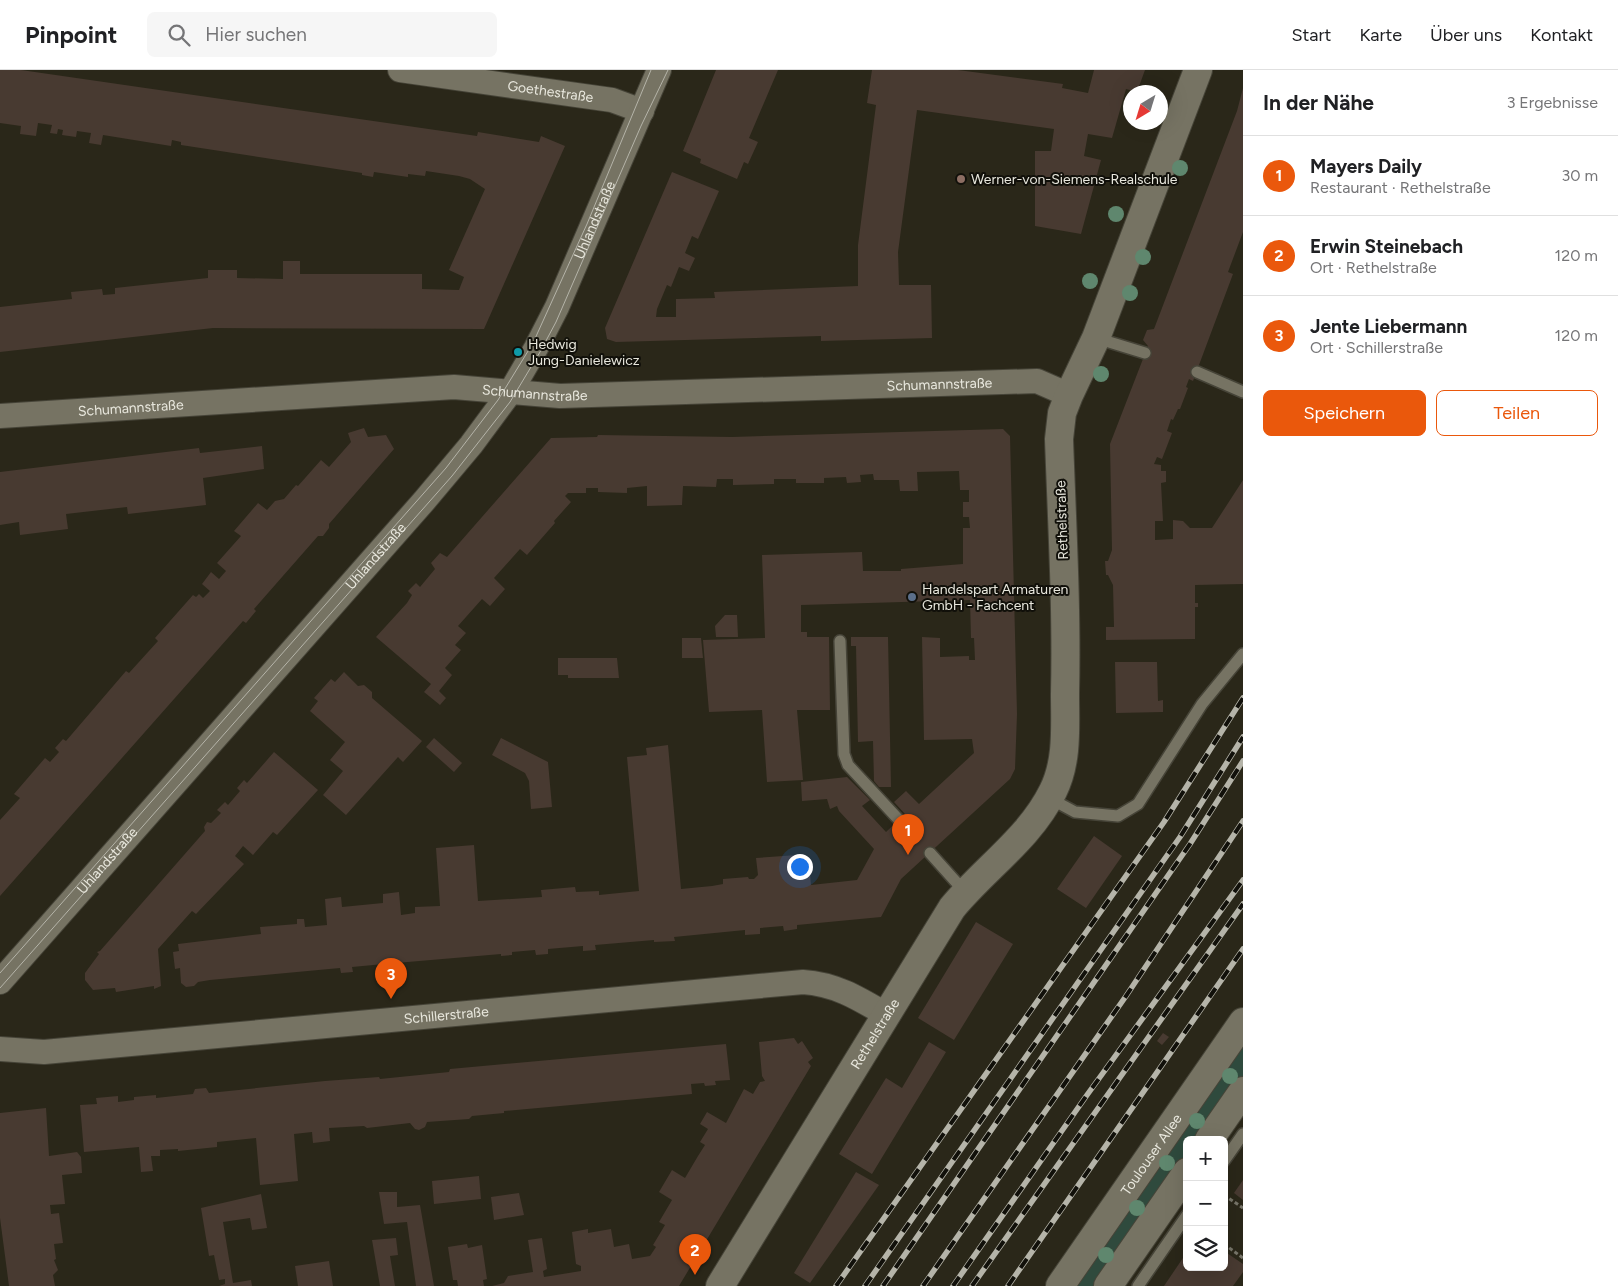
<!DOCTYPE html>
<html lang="de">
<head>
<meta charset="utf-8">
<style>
  :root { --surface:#fff; --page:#f6f6f6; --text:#202124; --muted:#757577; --line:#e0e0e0; --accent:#ea580c }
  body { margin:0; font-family:Figtree,sans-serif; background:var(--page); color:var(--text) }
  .controls { position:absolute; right:15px; bottom:15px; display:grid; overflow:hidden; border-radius:8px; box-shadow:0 5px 20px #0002 }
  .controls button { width:45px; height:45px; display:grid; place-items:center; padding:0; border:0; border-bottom:1px solid var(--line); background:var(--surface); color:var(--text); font:25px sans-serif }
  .compass { position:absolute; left:1123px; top:15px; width:45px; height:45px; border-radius:50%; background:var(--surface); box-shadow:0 5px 20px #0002; rotate:218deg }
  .you { position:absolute; left:799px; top:796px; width:18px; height:18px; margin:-12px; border:4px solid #fff; border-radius:50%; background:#1a73e8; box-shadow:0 0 0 8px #1a73e833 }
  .badge { display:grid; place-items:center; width:32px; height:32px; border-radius:50%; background:var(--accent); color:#fff; font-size:16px; font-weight:700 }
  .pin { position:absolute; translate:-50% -41px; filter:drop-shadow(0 1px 2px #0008) }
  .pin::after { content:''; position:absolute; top:26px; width:18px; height:15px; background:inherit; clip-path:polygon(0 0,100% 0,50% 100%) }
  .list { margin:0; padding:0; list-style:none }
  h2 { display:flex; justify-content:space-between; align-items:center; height:65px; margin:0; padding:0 20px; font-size:21px }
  h2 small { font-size:16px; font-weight:400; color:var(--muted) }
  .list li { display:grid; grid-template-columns:32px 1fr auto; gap:15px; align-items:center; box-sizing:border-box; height:80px; padding:0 20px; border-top:1px solid var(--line) }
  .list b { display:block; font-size:19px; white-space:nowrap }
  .list p { margin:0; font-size:16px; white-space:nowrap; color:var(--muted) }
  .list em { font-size:16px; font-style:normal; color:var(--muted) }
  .actions { display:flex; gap:10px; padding:15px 20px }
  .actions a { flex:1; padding:11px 0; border:1px solid var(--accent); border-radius:8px; text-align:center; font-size:18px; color:var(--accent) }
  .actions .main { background:var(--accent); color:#fff }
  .icon { flex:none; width:28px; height:28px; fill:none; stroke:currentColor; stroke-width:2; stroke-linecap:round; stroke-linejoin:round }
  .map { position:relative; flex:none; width:1243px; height:1216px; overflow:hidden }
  header { display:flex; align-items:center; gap:30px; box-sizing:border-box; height:70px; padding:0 25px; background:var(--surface); border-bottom:1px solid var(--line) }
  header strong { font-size:24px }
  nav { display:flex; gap:28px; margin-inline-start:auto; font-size:18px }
  .search { width:350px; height:45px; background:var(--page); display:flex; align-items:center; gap:12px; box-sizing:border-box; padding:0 18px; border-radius:8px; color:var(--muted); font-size:19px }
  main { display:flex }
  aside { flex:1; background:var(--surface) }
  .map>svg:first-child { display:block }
</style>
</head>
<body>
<header>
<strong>Pinpoint</strong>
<div class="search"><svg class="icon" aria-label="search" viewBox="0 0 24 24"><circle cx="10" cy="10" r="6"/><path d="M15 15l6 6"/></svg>Hier suchen</div>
<nav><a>Start</a><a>Karte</a><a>Über uns</a><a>Kontakt</a></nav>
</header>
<main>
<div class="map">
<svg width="1243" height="1216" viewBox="0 0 1243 1216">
  <rect width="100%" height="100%" fill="#2a2719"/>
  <polygon fill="#2f4a3d" points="1243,966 1243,1007 1201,1068 1187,1070 1187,1088 1098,1216 1069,1216"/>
  <g fill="#483a31">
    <polygon points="0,0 21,0 477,66 478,62 539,72 541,66 565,76 484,259 213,258 0,282 0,237 72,229 71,222 102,219 103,225 115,224 115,218 208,208 208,200 237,200 237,208 283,209 283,191 300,191 300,204 422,204 422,219 459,220 464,207 449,200 485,119 470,109 459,106 426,101 425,106 408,104 408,107 374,102 373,107 362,105 362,103 181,75 181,72 172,70 171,76 103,65 101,75 89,73 91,63 77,61 76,67 62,65 63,60 58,59 57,64 50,63 52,55 38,53 36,66 20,64 21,56 0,53"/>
    <polygon points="716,0 778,0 749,68 758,72 748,94 744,92 737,109 700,93 701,89 683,81"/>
    <polygon points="872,0 958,0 1063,14 1062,18 1088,23 1094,0 1145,0 1137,22 1126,19 1112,68 1088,64 1084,86 1101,90 1081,164 1035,156 1035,81 1051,81 1054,59 917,40 898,182 899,215 931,215 932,268 821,271 821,266 616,272 607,269 605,258 672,102 719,121 698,169 692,166 685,183 695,188 689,201 679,197 671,217 667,215 657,239 656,247 676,247 676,229 715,228 714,222 858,216 858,175 876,35 867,33"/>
    <polygon points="1243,18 1243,162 1228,202 1233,204 1193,311 1189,309 1186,317 1188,318 1180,339 1178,339 1173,350 1171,349 1167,361 1172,363 1162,389 1157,387 1154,394 1161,395 1161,401 1166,401 1166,412 1161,413 1163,451 1155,451 1155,470 1173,469 1173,450 1183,451 1190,458 1212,458 1243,410 1243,514 1195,515 1195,533 1198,533 1198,537 1195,537 1195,569 1106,570 1106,557 1114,557 1113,515 1108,505 1106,505 1105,491 1108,491 1112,480 1110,374 1148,276 1143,270 1147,260 1154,259 1237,41"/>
    <polygon points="364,358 368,367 386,365 394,379 329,454 329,458 323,466 318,466 254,539 256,541 246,553 243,551 0,826 0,750 20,728 14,724 45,688 50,692 59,682 55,678 63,669 66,671 126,601 129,603 158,571 155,568 193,525 196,527 199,524 203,528 210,521 202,514 211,502 219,509 226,501 217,493 241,466 234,461 258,433 267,440 275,431 284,429 296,415 298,416 321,390 329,397 351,372 348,363"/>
    <polygon points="1003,359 1010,366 1017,644 1015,699 1010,709 901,809 881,847 797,855 797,859 784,861 783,856 760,858 760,864 745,865 745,860 674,867 675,871 654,872 654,870 595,875 596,880 583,881 583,876 548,879 548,884 536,885 535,880 512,882 512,885 501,886 501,884 396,893 397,897 385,899 384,894 352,897 353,902 341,903 340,898 210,910 198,912 194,916 186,917 181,913 180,898 175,899 173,882 179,881 178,874 261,864 260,857 297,854 297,849 304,849 305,857 327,855 325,829 341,827 342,837 383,833 383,824 399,822 401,845 415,843 415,837 440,836 436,778 474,775 478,831 542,827 541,820 575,817 576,822 599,821 599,825 639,821 627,687 647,685 646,678 668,675 681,819 712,816 723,814 723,809 748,807 749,809 754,809 758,805 756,788 797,785 798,794 809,792 811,815 857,810 874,779 839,741 837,736 830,739 827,729 802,731 801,712 847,707 870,730 862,736 886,762 905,744 894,732 906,721 919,734 974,683 972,669 924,670 922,567 940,568 940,587 969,586 969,590 975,590 974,568 971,568 970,530 801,535 801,562 807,562 807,567 829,567 830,640 797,640 803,710 767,712 762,640 709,642 703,570 765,568 762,485 862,482 863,501 901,501 901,499 963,494 963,458 970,458 969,447 963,447 963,432 969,432 969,420 960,420 959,401 917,402 918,421 900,421 899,410 874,410 873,404 860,405 861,412 847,413 846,407 824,408 824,413 796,413 796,409 774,409 774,414 733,415 733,409 717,409 716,417 683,416 682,435 647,436 647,416 627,418 627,423 598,422 598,418 586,418 586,423 568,423 565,426 571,432 554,451 555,453 527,485 520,479 494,508 505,519 490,536 482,529 458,556 466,563 455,575 461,580 445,598 452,605 439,621 446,628 440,635 424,622 431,614 376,567 407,533 412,525 408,521 416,513 420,517 435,499 431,493 440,483 447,487 551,368 597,367 598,365 732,367"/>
    <polygon points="262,376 264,399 203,408 206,435 128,444 127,437 66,444 68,459 20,465 19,452 0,455 0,402 199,378 200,383"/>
    <polygon points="725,545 737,545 738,567 716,567 715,556"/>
    <polygon points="851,567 888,567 891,717 879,717 874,711 873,671 858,672 856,576 851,576"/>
    <polygon points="682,568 701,568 703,588 682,588"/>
    <polygon points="558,588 617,588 619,608 568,608 568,605 558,605"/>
    <polygon points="1115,592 1157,592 1158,631 1163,630 1163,642 1116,643"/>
    <polygon points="344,602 358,616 364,615 372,622 372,628 422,671 403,692 398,687 346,745 323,725 343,701 330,690 345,672 310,641 318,631 314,628 331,609 335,612"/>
    <polygon points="434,668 462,693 454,702 426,677"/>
    <polygon points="501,668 548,692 552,737 531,739 529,711 525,703 492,685"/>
    <polygon points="274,682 318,720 277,765 273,762 253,785 243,776 235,786 244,794 196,844 192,841 158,879 161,916 154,919 154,916 116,922 115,918 93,920 85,910 85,903 99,884 97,882 100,881 205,761 204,757 207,752 211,753 221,743 217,740 225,732 228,735 240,721 237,718 244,710 247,713"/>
    <polygon points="1094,766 1122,786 1086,838 1057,819"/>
    <polygon points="976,852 1013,874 954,970 918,948"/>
    <polygon points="1163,963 1169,967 1162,975 1157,971"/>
    <polygon points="794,968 798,974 802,971 813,988 808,992 811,996 679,1216 492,1216 504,1213 508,1206 533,1202 528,1170 542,1168 547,1199 543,1201 544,1207 581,1201 581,1196 576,1194 572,1162 588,1159 588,1163 611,1159 614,1177 629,1174 632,1189 650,1186 656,1177 653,1175 665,1155 659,1152 672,1130 659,1122 672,1100 685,1108 698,1086 705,1075 700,1072 708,1059 700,1054 707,1042 726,1053 744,1019 753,1024 760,1012 765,1011 762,1006 759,972"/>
    <polygon points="929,972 946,982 872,1104 839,1084 886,1008 902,1018"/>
    <polygon points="726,974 730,1010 715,1011 716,1015 705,1016 704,1013 691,1014 692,1024 504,1041 504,1043 472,1046 469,1049 427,1052 425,1057 419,1060 415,1059 410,1053 367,1058 364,1056 329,1058 330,1071 313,1073 312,1062 294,1064 298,1111 260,1115 256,1068 217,1072 217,1077 178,1081 178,1079 160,1080 160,1086 151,1086 153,1101 141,1102 139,1077 84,1082 80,1035 97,1034 96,1028 118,1026 118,1032 134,1030 134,1027 156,1025 156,1028 193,1024 195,1019 206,1018 209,1023 325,1011 379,1007 380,1009 449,1002 450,999"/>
    <polygon points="46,1038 49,1086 77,1082 81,1087 82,1103 62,1105 65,1134 50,1135 51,1144 59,1143 63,1173 54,1174 56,1189 54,1190 58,1200 53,1205 55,1216 9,1216 0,1148 0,1043"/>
    <polygon points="856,1102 879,1115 810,1213 794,1203"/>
    <polygon points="479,1106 481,1129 434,1134 432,1111"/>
    <polygon points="1243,1110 1243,1130 1234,1123"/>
    <polygon points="379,1122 397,1122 397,1137 420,1135 434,1216 416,1216 407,1152 384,1154"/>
    <polygon points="519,1123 524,1145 494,1150 491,1127"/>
    <polygon points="261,1124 267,1158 252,1160 250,1148 223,1152 233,1213 251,1210 252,1216 219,1216 225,1214 225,1209 219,1210 214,1185 209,1186 201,1138"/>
    <polygon points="396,1168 398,1185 390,1186 395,1216 380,1216 372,1170"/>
    <polygon points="467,1174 468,1178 482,1175 487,1209 483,1210 484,1216 458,1216 457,1210 453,1210 448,1177"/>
    <polygon points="1224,1181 1243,1194 1243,1202 1233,1216 1164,1216 1187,1182 1187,1197 1224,1197"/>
    <polygon points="329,1191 333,1216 298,1216 295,1196"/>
  </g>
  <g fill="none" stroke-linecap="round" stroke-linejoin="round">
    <defs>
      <g id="service">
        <polyline points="1096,268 1145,283"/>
        <polyline points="1197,302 1243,322"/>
        <polyline points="840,571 844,684 848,695 899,750"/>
        <polyline points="1049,728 1075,742 1118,746 1138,734 1202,634 1243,584"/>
        <polyline points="930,783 965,822"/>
        <polyline points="1224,1091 1243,1064"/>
        <polyline points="1138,1216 1187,1145"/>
      </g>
      <g id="minor">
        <path id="s1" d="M400,0L612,30L642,41"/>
        <path id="s2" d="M0,346L454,317L560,326L1037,311L1069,325"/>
        <path id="s3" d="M0,912L424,431L471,375L511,321L536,278L557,237L659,0"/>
        <path id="s4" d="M0,979L44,982L803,912C835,914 858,928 885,944"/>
      </g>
      <g id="tertiary">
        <path id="s5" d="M720,1216L952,838C985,798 1030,768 1053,721C1068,691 1065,656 1065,624C1067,539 1062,454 1059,369L1062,343L1069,325L1096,268L1198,0"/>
      </g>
      <g id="secondary">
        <polyline points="1209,1070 1243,1021"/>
        <path id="s6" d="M1060,1216L1243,952"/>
        <polyline points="1108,1216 1187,1102"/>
      </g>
    </defs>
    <use href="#service" stroke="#464438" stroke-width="14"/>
    <use href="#minor" stroke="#464438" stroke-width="26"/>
    <use href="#tertiary" stroke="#464438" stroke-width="30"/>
    <use href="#secondary" stroke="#464438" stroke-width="30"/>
    <g stroke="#777569" stroke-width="3" stroke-dasharray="4 2.5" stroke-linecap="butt">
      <polyline points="1224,1125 1243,1138"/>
      <polyline points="1224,1174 1243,1188"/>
    </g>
    <use href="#service" stroke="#767363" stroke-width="11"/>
    <use href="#minor" stroke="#767363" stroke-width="24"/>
    <use href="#tertiary" stroke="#767363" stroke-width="28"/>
    <use href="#secondary" stroke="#767363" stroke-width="28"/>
    <g stroke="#b5b4a9" stroke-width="1">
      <polyline points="0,903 446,398 498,330 533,273 587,154 651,0"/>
      <polyline points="0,918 452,406 510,332 540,282 556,252 641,56 668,0"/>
    </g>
    <defs>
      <g id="rail">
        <polyline points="836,1216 1164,752 1243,628"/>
        <polyline points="865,1216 1180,767 1243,667"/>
        <polyline points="883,1216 1190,774 1243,691"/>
        <polyline points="923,1216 1126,926 1243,751"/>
        <polyline points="953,1216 1087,1025 1243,810"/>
        <polyline points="972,1216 1243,834"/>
        <polyline points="1008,1216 1243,879"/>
      </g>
    </defs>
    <use href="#rail" stroke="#b5b4a9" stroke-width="5.5"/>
    <use href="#rail" stroke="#11100a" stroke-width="4" stroke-dasharray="11" stroke-linecap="butt"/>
  </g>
  <g fill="#5f876e">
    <circle cx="1180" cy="98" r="8"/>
    <circle cx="1116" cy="144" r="8"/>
    <circle cx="1143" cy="187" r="8"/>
    <circle cx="1090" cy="211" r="8"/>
    <circle cx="1130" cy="223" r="8"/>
    <circle cx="1101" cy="304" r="8"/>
    <circle cx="1230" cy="1006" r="8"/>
    <circle cx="1197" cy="1051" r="8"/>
    <circle cx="1167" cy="1093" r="8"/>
    <circle cx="1137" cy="1138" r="8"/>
    <circle cx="1106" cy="1185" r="8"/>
  </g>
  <circle fill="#8d6e63" stroke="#11100a" stroke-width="2" cx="961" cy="109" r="5"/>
  <circle fill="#0f9aa8" stroke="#11100a" stroke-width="2" cx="518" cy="282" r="5"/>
  <circle fill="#5c6f8a" stroke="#11100a" stroke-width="2" cx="912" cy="527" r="5"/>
  <g text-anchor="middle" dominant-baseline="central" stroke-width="4" stroke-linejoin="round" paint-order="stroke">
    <g font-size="14" fill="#e8e7dd" stroke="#11100a">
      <text stroke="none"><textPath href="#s1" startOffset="152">Goethestraße</textPath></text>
      <text stroke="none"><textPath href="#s3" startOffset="972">Uhlandstraße</textPath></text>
      <text stroke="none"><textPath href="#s2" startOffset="941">Schumannstraße</textPath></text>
      <text stroke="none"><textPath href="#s2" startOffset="536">Schumannstraße</textPath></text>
      <text stroke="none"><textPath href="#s2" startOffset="131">Schumannstraße</textPath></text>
      <text transform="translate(1062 450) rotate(-92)">Rethelstraße</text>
      <text stroke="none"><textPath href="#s3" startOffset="568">Uhlandstraße</textPath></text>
      <text stroke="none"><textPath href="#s3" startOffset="162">Uhlandstraße</textPath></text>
      <text stroke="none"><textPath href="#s4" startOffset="448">Schillerstraße</textPath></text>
      <text stroke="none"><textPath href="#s5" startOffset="296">Rethelstraße</textPath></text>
      <text stroke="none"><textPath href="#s6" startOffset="160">Toulouser Allee</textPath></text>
    </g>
    <g font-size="14" fill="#e8e7dd" stroke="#11100a" text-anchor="start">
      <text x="971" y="109">Werner-von-Siemens-Realschule</text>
      <text x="528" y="274">Hedwig<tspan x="528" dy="16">Jung-Danielewicz</tspan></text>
      <text x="922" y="519">Handelspart Armaturen<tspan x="922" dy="16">GmbH - Fachcent</tspan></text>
    </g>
  </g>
</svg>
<div class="controls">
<button>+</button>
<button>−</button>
<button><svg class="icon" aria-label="layers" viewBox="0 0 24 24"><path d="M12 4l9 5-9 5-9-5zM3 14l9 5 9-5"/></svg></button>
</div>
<svg class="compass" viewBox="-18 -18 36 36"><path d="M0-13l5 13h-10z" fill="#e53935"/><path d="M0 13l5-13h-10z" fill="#757577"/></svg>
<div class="you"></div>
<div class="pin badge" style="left:908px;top:785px">1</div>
<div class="pin badge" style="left:695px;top:1205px">2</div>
<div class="pin badge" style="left:391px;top:929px">3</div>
</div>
<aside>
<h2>In der Nähe<small>3 Ergebnisse</small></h2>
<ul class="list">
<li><span class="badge">1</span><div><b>Mayers Daily</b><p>Restaurant · Rethelstraße</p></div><em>30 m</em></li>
<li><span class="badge">2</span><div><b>Erwin Steinebach</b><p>Ort · Rethelstraße</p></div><em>120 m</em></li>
<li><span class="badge">3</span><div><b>Jente Liebermann</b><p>Ort · Schillerstraße</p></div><em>120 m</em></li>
</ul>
<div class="actions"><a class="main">Speichern</a><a>Teilen</a></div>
</aside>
</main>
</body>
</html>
